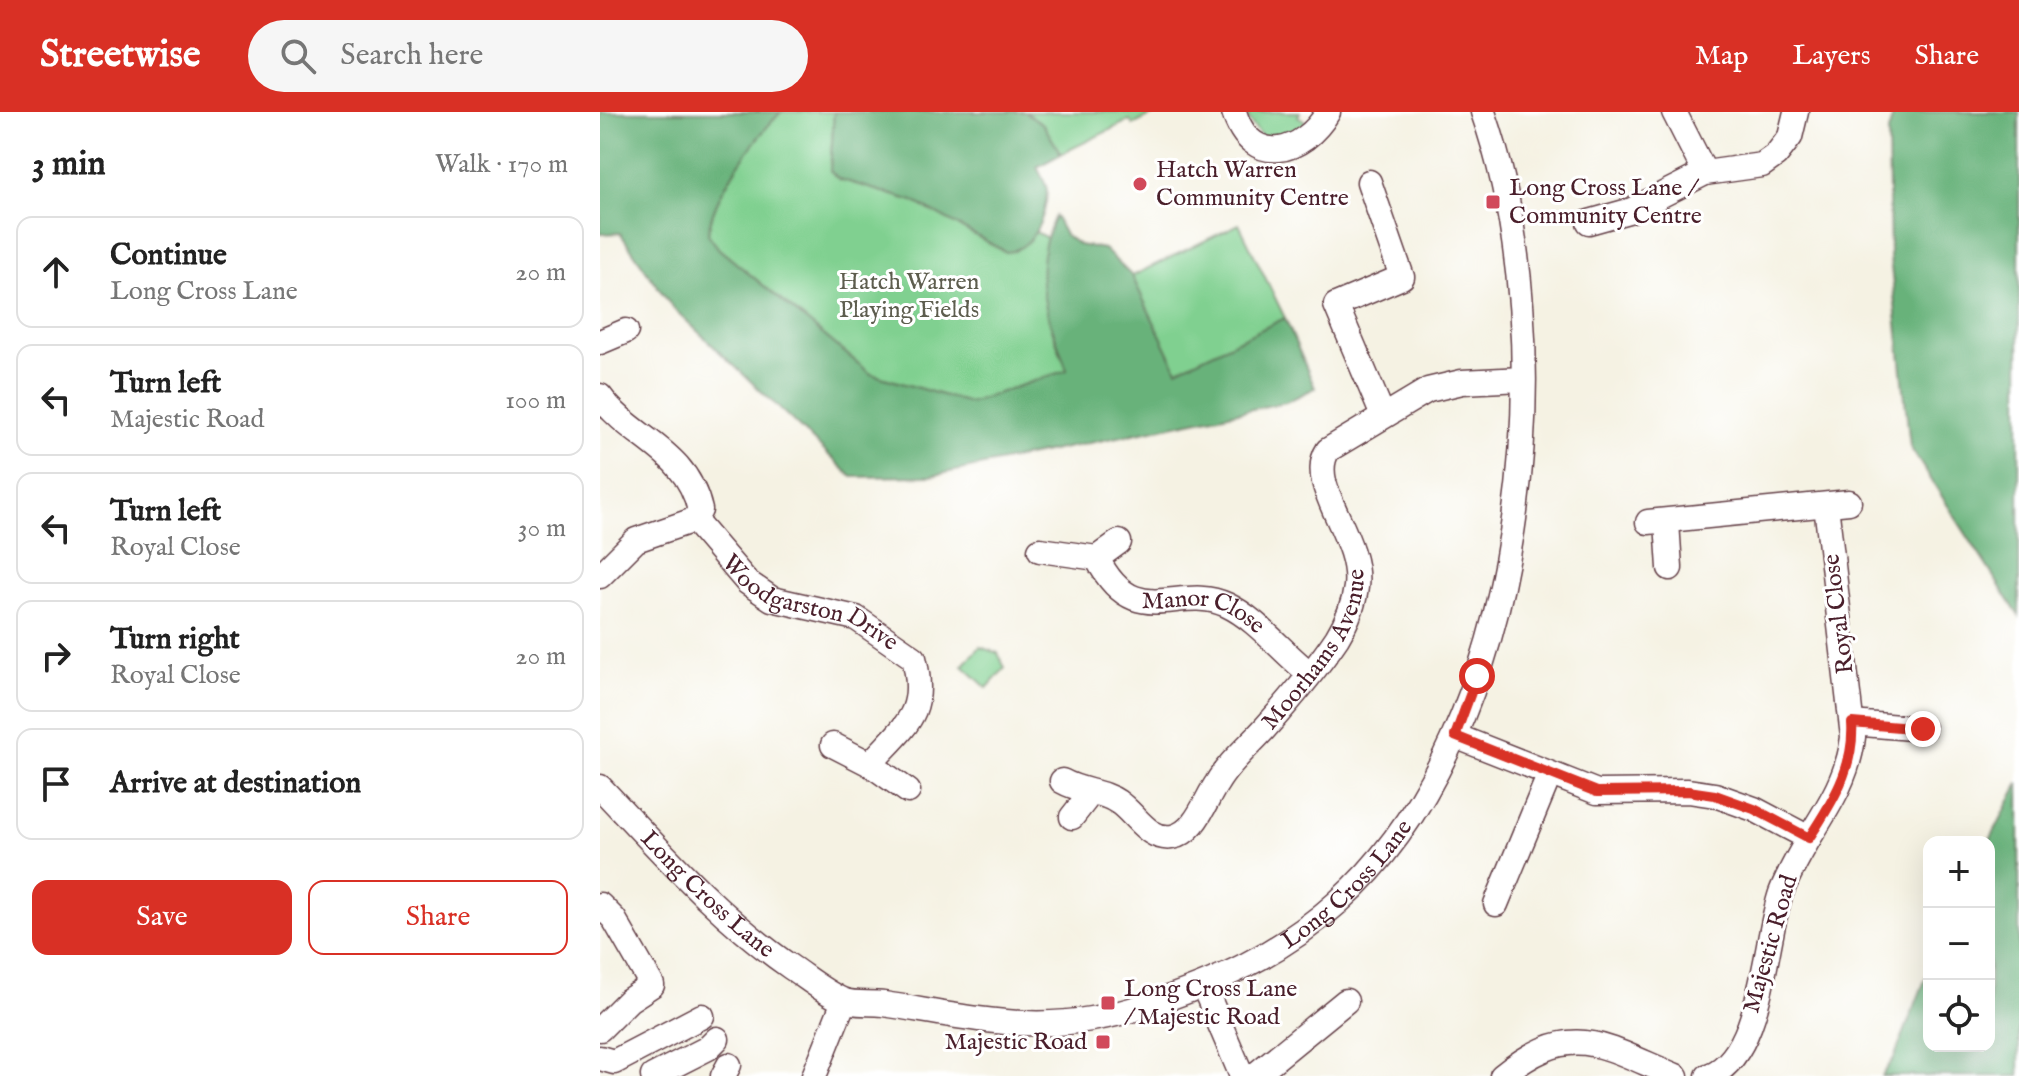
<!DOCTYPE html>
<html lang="en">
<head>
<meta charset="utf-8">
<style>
  :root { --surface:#fff; --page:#f6f6f6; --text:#222; --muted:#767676; --line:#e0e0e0; --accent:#d93025 }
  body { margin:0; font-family:"IM FELL English",serif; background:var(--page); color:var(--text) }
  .controls { position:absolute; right:24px; bottom:24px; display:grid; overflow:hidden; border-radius:16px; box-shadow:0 8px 32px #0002 }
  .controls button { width:72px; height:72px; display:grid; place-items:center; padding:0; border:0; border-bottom:2px solid var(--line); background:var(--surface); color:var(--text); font:40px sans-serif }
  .stop { position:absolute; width:24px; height:24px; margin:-18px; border:6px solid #d93025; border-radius:50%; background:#fff }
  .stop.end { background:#d93025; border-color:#fff; box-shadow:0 2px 8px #0008 }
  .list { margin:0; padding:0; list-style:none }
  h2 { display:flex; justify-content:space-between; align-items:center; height:104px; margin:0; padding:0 32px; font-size:34px }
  h2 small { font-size:26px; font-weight:400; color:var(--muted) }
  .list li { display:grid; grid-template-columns:52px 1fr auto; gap:24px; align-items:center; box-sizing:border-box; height:112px; margin:0 16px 16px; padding:0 16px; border:2px solid var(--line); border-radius:16px }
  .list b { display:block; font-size:30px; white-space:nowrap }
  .list p { margin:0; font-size:26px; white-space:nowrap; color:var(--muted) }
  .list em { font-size:26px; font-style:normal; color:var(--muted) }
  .actions { display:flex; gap:16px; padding:24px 32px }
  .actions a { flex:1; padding:18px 0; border:2px solid var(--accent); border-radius:16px; text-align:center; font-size:28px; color:var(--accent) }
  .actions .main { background:var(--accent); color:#fff }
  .icon { flex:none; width:44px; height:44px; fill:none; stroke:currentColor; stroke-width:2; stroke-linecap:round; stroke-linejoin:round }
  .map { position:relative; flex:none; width:1419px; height:964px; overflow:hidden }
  header { display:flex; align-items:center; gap:48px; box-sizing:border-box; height:112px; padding:0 40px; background:var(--accent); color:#fff }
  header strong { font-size:38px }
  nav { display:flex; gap:44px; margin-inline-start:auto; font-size:28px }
  .search { width:560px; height:72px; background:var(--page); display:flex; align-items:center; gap:20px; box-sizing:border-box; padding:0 28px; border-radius:44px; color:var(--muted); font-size:30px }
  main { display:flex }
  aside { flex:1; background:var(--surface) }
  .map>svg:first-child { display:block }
</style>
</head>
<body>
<header>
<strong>Streetwise</strong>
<div class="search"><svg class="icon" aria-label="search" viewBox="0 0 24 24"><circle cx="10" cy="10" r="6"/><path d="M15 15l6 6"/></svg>Search here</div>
<nav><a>Map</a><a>Layers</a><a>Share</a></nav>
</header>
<main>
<aside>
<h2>3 min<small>Walk · 170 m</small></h2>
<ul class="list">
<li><svg class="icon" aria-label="ahead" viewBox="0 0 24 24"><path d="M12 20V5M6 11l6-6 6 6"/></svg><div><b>Continue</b><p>Long Cross Lane</p></div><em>20 m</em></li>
<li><svg class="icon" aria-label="left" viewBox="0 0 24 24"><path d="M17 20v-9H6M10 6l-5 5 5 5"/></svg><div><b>Turn left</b><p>Majestic Road</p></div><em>100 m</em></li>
<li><svg class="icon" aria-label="left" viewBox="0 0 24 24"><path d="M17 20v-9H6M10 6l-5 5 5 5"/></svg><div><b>Turn left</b><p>Royal Close</p></div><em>30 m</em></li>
<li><svg class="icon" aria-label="right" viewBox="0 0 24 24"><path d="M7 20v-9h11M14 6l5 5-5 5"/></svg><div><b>Turn right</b><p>Royal Close</p></div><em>20 m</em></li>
<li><svg class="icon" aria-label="arrive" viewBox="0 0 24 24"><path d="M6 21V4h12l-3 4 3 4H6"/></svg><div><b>Arrive at destination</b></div></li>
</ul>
<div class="actions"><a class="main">Save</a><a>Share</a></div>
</aside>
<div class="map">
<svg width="1419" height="964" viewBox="0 0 1419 964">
  <rect width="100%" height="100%" fill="#fff"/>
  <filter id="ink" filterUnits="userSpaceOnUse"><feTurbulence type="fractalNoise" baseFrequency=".0125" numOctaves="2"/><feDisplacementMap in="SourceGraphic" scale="16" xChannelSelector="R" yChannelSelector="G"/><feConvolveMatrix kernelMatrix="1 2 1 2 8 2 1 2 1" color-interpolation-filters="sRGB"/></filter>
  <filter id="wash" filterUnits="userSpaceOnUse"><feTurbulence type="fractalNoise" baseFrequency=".006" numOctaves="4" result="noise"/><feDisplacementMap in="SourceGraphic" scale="32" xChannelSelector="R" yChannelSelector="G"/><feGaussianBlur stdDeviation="1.8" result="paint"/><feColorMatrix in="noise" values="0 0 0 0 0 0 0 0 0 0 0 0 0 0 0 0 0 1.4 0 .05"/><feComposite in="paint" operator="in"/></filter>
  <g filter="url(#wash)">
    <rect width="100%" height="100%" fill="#f5f2e3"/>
    <g fill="#80d090" stroke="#65785e" stroke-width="2">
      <path d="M181,0H234L230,59L239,67L313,89L405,140L415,139L436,120L447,126C437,180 446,208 468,258L369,291L271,262L119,137L108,122C113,83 153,27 181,0Z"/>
      <polygon points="425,0 559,0 533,13 530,8 461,42 443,12"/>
      <polygon points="649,0 700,0 698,4 710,13 685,26 663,26 648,7"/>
      <polygon points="639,112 685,206 577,258 532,164"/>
      <polygon points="380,535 398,541 405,556 387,576 363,554"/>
    </g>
    <g fill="#68b27a" stroke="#596852" stroke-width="2">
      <path d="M0,0H181C154,27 112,84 108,122L119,137L271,262L369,291L467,258C448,202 427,164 455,104L465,123L479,133L504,137L532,164L577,258L685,206L715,276L686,290L331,364L252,365L72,195L20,121L0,122Z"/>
      <path d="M234,0H425L443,12L461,42L437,55C440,62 447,72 447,79C446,104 433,138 406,140L313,89L239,67L230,59Z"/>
      <polygon points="1294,0 1419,0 1419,504 1310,335 1290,145 1288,20"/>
      <polygon points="1419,671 1419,964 1282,964 1294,946 1329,858 1329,934 1389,934 1389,730"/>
    </g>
  </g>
  <g filter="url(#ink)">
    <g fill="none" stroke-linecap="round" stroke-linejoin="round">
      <defs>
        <g id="minor">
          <path d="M634,0C651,56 703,43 728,0"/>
          <polyline points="1074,0 1105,61"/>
          <polyline points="769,70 802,165 736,193 783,304"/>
          <polyline points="989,110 1032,98 1105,61 1162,53 1176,43 1190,25 1196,0"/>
          <polyline points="0,230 26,219"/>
          <path d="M0,284C32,328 86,337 100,398L94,408L36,428L0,464"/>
          <path id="s1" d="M94,408L147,470L172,487L256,506L314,546C328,602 305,613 270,652"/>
          <polyline points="1048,410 1249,390"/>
          <polyline points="1067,410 1070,456"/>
          <polyline points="440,438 497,446 519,430"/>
          <path id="s2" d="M497,446C535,522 579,470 627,493C657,507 682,540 708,560"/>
          <polyline points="1252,611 1323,617"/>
          <path d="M855,624L997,680L1088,679L1115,683L1154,697L1209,726C1199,744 1188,762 1181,781C1164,829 1163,945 1108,964"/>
          <polyline points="233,633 270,652 308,679"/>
          <path id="s3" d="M462,669C481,680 503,679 518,690C535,701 548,729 572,725C596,721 605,688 617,671C629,650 649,634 665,616C689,589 717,556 737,526C746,511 754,493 756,475C762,425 705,373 728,338L828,278L862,270L923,267"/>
          <path id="s4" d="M0,675C61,739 118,805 192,856C207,866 224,880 242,888C254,893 270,890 284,892C380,907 447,926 544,894C616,871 680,842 737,791C929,621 964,230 883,0"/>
          <polyline points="472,705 490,682"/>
          <path d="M1209,726C1229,694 1249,663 1253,625L1226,393"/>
          <polyline points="896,792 949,664"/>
          <polyline points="0,793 14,807 52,873 29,888 0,917"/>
          <polyline points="604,875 642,964"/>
          <polyline points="0,946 14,950 102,904"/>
          <polyline points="53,964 108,936 117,927"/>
          <polyline points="123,964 129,953"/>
          <polyline points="214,964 244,889"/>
          <polyline points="654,964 746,889"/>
          <path d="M902,964C973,907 1002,934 1076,964"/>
        </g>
      </defs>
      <use href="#minor" stroke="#643f47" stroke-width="27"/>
      <use href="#minor" stroke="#fff" stroke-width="24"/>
    </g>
  </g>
  <g fill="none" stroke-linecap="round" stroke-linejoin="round" filter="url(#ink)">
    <path stroke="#d93025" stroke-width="10" d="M877,564L855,624L997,680L1088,679L1115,683L1154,697L1209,726C1232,691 1255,655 1252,611L1323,617"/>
  </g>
  <g fill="#d1495b" stroke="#fff" stroke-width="3">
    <circle cx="540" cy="72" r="8"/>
    <rect x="885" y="82" width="16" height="16" rx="4"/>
    <rect x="500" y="883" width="16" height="16" rx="4"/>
    <rect x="495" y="922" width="16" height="16" rx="4"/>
  </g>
  <g text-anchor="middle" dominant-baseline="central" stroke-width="6" stroke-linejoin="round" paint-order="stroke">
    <g font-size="24" fill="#4a1f2b" stroke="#fff" text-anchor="start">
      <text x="556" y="58">Hatch Warren<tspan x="556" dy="28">Community Centre</tspan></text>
      <text x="909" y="76">Long Cross Lane /<tspan x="909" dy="28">Community Centre</tspan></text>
      <text x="524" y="877">Long Cross Lane<tspan x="524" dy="28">/ Majestic Road</tspan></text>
      <text x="487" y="930" text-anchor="end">Majestic Road</text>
    </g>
    <g font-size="24" fill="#5d5d4e" stroke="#fff">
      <text x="309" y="170">Hatch Warren<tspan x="309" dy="28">Playing Fields</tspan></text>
    </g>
    <g font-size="24" fill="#4a1f2b" stroke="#fff">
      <text stroke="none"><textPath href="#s1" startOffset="148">Woodgarston Drive</textPath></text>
      <text transform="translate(1239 502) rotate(-97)">Royal Close</text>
      <text stroke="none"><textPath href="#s2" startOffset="128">Manor Close</textPath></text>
      <text stroke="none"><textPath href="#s3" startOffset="368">Moorhams Avenue</textPath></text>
      <text stroke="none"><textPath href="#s4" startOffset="870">Long Cross Lane</textPath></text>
      <text stroke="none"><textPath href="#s4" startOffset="152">Long Cross Lane</textPath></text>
      <text transform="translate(1171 832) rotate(-74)">Majestic Road</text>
    </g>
  </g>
</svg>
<div class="controls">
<button>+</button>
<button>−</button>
<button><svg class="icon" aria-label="locate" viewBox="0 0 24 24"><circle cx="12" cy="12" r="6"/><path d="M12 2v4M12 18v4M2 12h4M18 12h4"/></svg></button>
</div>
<div class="stop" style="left:877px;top:564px"></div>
<div class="stop end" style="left:1323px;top:617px"></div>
</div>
</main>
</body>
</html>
